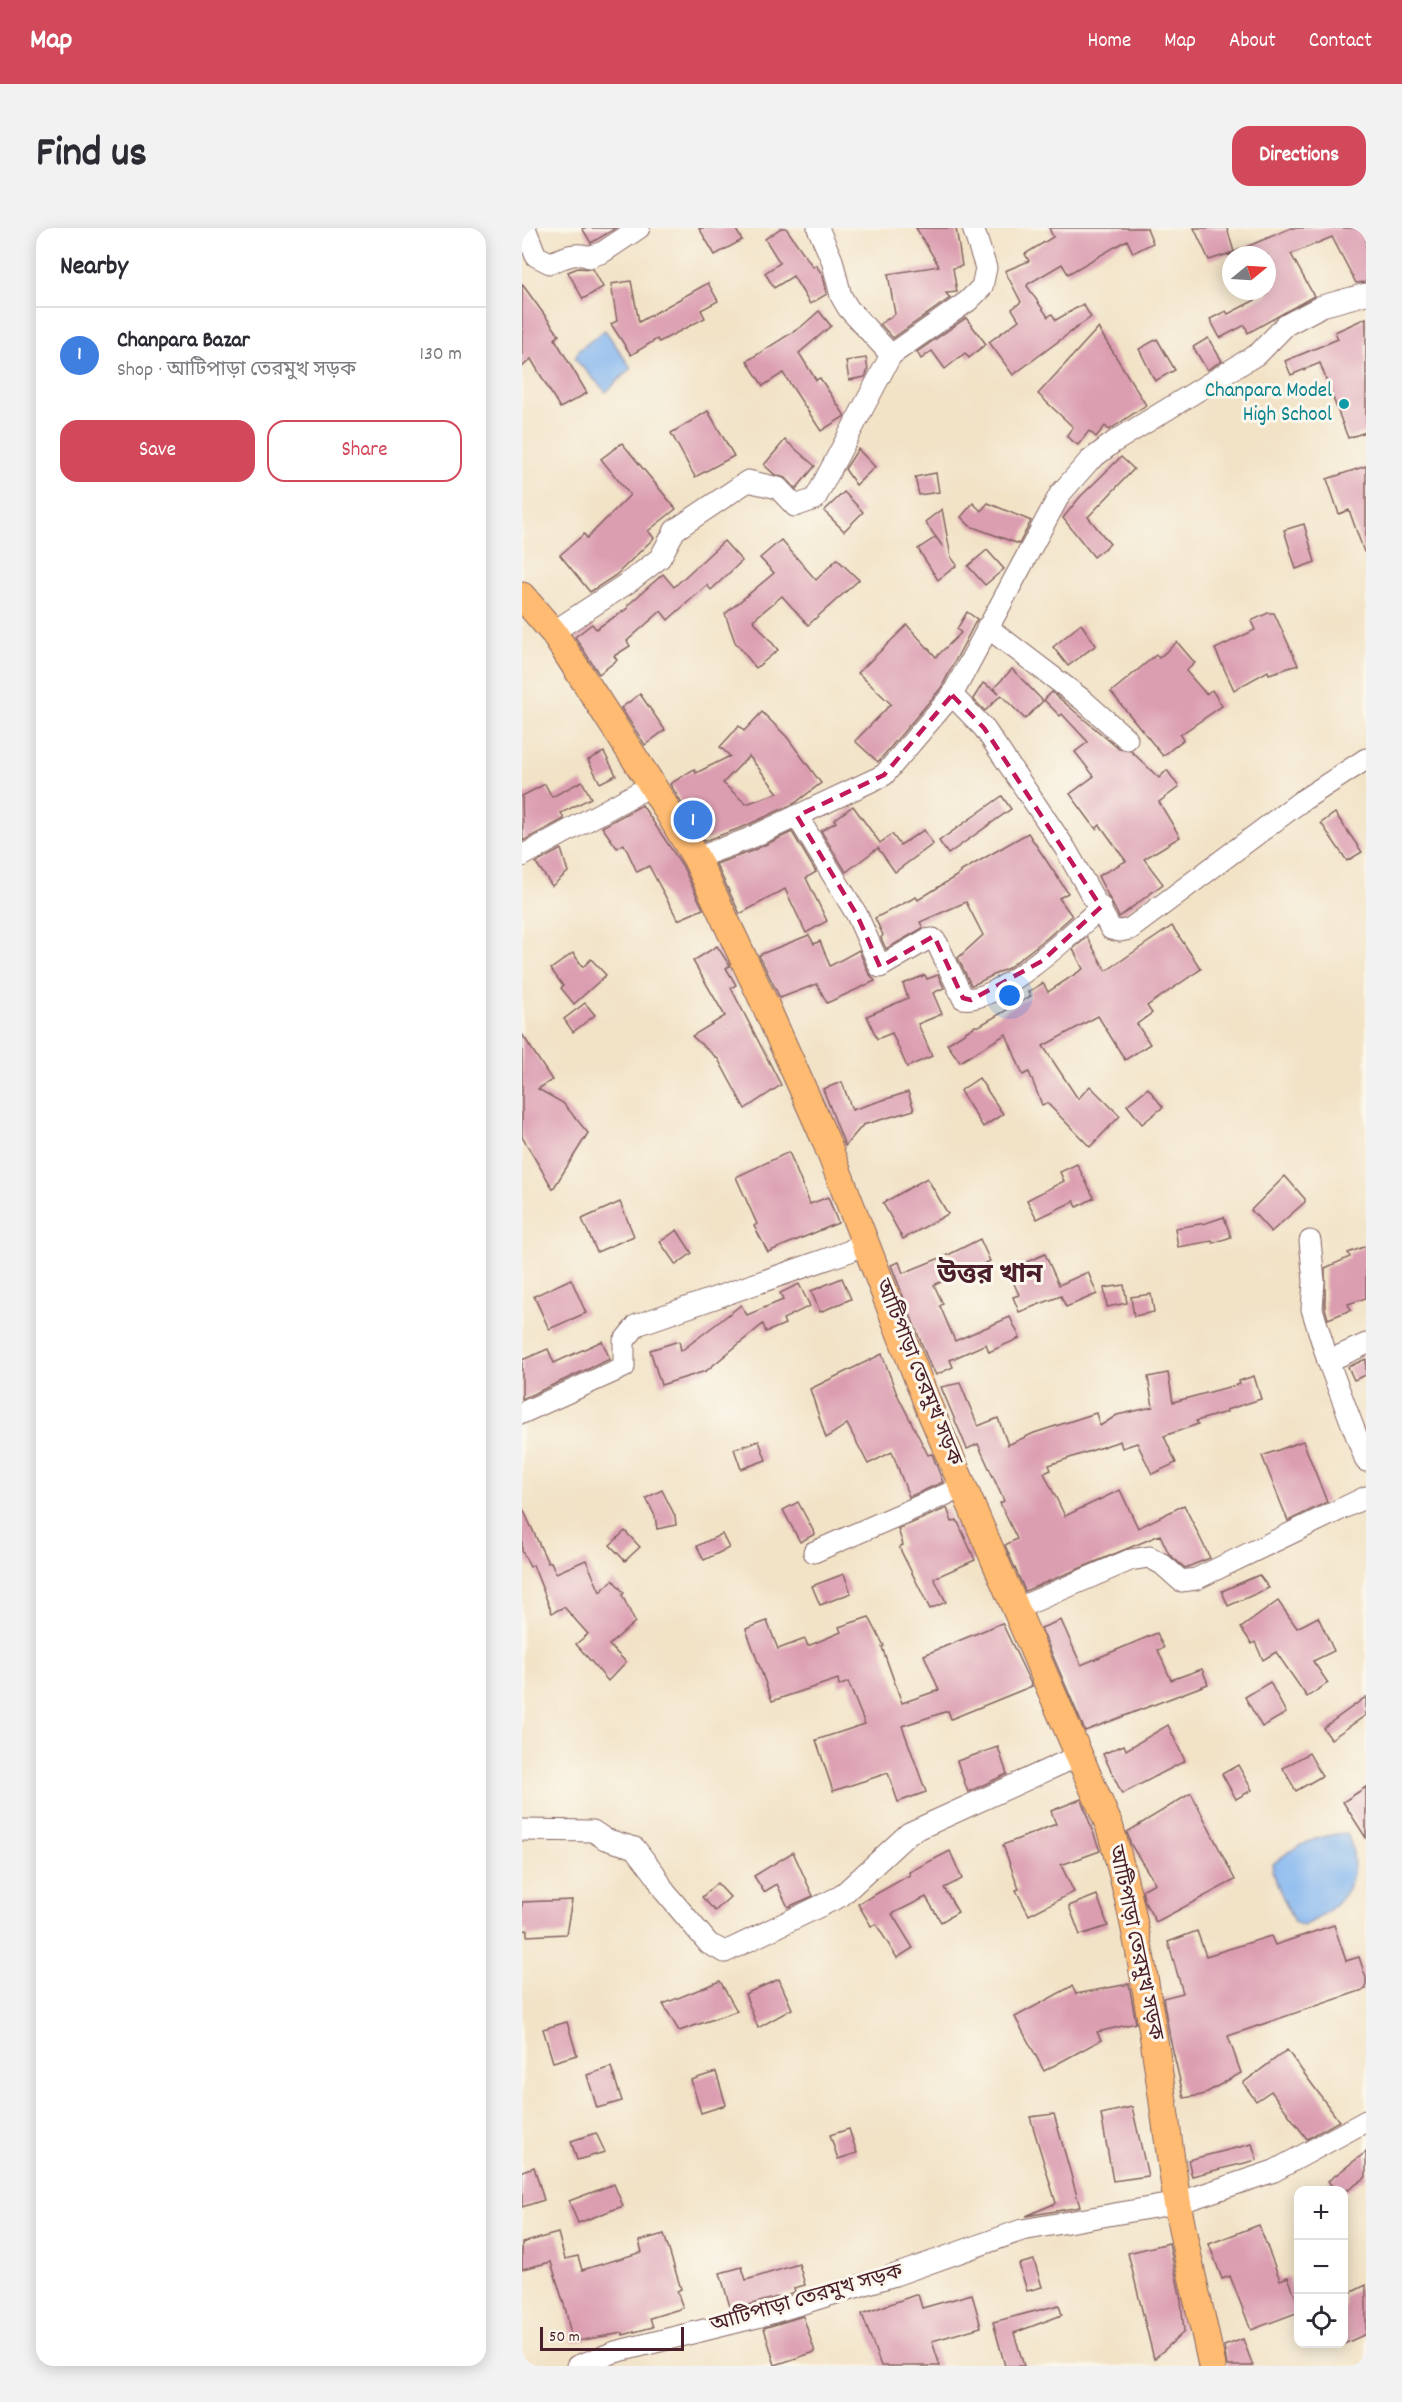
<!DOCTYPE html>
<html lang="en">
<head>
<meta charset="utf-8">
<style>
  :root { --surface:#fff; --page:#f2f2f3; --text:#2b2b33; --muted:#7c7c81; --line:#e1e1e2; --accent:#d1495b }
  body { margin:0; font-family:Dekko,"Noto Sans Bengali",sans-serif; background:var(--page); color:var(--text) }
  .controls { position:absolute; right:18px; bottom:18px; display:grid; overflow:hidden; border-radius:12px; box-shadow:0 3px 15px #0003 }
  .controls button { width:54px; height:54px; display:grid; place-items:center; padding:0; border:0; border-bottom:2px solid var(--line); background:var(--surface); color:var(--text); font:30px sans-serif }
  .compass { position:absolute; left:700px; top:18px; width:54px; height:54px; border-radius:50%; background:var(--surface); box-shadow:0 3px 15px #0003; rotate:72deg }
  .scale { position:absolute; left:18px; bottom:15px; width:144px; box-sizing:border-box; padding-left:6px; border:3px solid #4a1f2b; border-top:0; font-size:16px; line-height:21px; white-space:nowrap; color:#4a1f2b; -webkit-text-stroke:4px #fbf7ec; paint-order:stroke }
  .you { position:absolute; left:488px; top:768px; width:21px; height:21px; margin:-15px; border:4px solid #fff; border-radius:50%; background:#1a73e8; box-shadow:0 0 0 9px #1a73e833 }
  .badge { display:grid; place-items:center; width:39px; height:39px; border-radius:50%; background:var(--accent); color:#fff; font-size:20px; font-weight:700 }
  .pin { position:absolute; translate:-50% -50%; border:3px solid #fff; box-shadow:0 2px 6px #0006 }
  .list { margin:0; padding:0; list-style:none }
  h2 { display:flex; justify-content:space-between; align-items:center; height:78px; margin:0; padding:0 24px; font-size:26px }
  h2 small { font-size:20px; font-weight:400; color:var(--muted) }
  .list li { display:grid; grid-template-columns:39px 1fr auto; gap:18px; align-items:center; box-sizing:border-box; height:96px; padding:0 24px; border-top:2px solid var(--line) }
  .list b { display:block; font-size:22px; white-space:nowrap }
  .list p { margin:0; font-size:20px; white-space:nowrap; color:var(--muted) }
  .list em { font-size:20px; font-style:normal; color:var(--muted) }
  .actions { display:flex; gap:12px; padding:18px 24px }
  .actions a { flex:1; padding:14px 0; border:2px solid var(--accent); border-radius:18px; text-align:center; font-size:21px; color:var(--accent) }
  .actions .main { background:var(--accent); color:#fff }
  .icon { flex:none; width:33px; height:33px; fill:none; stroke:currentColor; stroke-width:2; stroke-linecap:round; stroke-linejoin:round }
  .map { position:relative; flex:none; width:844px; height:2138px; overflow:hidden; border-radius:18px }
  header { display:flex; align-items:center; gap:36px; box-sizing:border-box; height:84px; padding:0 30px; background:var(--accent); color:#fff }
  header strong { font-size:28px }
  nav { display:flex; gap:33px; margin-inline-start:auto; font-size:21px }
  .intro { display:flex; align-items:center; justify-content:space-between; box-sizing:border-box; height:144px; padding:0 36px }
  h1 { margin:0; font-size:42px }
  .button { padding:15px 27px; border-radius:18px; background:var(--accent); color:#fff; font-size:21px; font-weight:700 }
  main { display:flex; gap:36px; padding:0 36px }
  aside { flex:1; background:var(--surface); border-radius:18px; box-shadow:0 3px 15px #0003 }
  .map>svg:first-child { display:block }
</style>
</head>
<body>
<header>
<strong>Map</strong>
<nav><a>Home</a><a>Map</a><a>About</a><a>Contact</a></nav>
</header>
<div class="intro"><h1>Find us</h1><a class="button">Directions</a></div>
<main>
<aside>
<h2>Nearby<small></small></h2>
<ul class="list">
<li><span class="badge" style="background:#3f7fe0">1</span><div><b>Chanpara Bazar</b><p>Shop · আটিপাড়া তেরমুখ সড়ক</p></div><em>130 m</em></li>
</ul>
<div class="actions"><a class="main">Save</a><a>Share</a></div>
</aside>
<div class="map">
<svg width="844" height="2138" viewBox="0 0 844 2138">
  <rect width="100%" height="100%" fill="#fbf7ec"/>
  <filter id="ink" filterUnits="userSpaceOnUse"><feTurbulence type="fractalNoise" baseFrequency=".0167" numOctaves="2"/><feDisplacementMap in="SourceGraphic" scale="12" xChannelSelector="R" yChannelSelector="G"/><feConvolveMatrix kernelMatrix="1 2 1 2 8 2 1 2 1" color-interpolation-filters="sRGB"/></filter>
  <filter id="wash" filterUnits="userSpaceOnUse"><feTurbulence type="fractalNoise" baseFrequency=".008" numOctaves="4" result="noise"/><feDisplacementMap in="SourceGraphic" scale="24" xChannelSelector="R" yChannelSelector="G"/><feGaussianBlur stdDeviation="1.35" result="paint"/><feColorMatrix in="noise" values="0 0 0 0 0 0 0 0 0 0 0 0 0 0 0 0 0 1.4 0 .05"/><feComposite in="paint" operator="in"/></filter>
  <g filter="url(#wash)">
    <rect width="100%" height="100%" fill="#f2e3c7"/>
    <g fill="#82b5ef" stroke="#666a8d" stroke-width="1.5">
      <polygon points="83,102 109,140 84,164 53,131 57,122"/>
      <path d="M825,1605C844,1651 821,1679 781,1698L772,1694L750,1645L751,1636C771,1618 799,1606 825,1605Z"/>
    </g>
    <g id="blocks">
      <g fill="#db9db0" fill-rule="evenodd">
        <polygon points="60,0 94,0 69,15"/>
        <polygon points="177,0 213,0 220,12 193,27"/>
        <polygon points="259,0 264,0 291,39 294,37 301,48 305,66 288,76 271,48 252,60 243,45 258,35 243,11"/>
        <polygon points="394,0 434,0 440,38 431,40 435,64 424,65 428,70 371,110 358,96 373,86 366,46 417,38"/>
        <polygon points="527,0 625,0 631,15 611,25 605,12 546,46 540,36 506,56 505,58 526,89 530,86 534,92 561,76 569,89 491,147 467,114 497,92 490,81 499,74 483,43 507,33 503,26 531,9"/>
        <polygon points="672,0 705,0 712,24 687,32"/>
        <polygon points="769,0 844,0 844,54 834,55 810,9 769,26 792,68 726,105 723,97 698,110 688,91 704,83 706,86 745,66 745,27 705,27"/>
        <polygon points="56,40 71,41 81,59 61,71 46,44"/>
        <polygon points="109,53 117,94 186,55 196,73 179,82 183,90 137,114 135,111 109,127 89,96 95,93 89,56"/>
        <polygon points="0,56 37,107 33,111 65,165 38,180 9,131 0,139"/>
        <polygon points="297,83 309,98 277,125 294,152 298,150 323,188 299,203 261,145 241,158 225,133 279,99"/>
        <polygon points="444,90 464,116 447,130 443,125 423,141 410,123 399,131 395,124"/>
        <polygon points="844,90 844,204 826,210 798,135 769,147 763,133 816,111 813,104"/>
        <polygon points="576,100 624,177 587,202 583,198 574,209 567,203 556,217 544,208 551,199 516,166"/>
        <polygon points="686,110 700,133 685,142 671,119"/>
        <polygon points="635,111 653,142 633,153 617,121"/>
        <polygon points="344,130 346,142 343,149 327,152 324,133"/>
        <polygon points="186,183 212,228 173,249 149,205"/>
        <polygon points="263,212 293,238 274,261 265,251 252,246 242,237"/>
        <polygon points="100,215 154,281 126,303 132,310 94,347 68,364 38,327 62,306 65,310 108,267 79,231"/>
        <polygon points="336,221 353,239 334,257 323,241"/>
        <polygon points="599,229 612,241 566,289 588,316 572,329 541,290 558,269"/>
        <polygon points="844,238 844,323 842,324 827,282 817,286 805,251"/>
        <polygon points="414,245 417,264 397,267 393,249"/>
        <polygon points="322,264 341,284 322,303 302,283"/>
        <polygon points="451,275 459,283 466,275 509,293 497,316 448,298 439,289"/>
        <polygon points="420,281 429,329 435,337 416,352 396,321 414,309 421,319 403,294"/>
        <polygon points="782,296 793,334 774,341 762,302"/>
        <polygon points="259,312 294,352 315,331 337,352 286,397 260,368 231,392 256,422 234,440 213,414 203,386 252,345 238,330"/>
        <polygon points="202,313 220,333 189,362 185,357 146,392 139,383 105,413 108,418 92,428 95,432 77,446 53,409 70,396 74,401 106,380 106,377 141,346 152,359"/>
        <polygon points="465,322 482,341 463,357 446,338"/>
        <polygon points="445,384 455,391 419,460 356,534 333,513 369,476 336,445 385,397 414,429 439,405 435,401"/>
        <polygon points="746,385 752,385 776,437 747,446 746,443 712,462 693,421 733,402 729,393"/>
        <polygon points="559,396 574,417 546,438 531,419"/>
        <polygon points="655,414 673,435 664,443 684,466 690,462 700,478 658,507 661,512 641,528 589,464 634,427 637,430"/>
        <polygon points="490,441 521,473 503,491 479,467 463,483 451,471 461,455 477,465 472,460"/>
        <polygon points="530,464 597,521 609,523 637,550 645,542 657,559 637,574 658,609 622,631 641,656 597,689 576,648 604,633 578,597 574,601 548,566 572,548 553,524 566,514 540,486 538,488 522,472"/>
        <polygon points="118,466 143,502 123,517 99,480"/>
        <path d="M240,484L265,509L299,555L273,575L221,599L182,613L148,556L172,541L174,545L208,528L198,519L217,498L222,503ZM227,528L256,565L224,576L201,555Z"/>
        <polygon points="82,524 94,547 78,555 66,532"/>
        <polygon points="60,553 69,570 39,585 42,591 1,613 0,568 23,556 30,569"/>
        <polygon points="480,568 489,581 426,626 417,613"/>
        <polygon points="120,577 160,637 181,681 156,692 127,638 115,644 102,616 95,620 80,599"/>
        <polygon points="331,578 358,615 370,606 378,617 402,602 411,616 373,644 356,620 324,644 299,603 314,594 312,592"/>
        <polygon points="813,585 840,624 825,633 799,595"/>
        <polygon points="270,604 294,644 284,650 305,693 284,705 263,661 218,686 194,636 230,623"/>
        <polygon points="506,605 546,665 537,670 550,688 525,710 486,740 453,756 449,757 436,730 461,707 444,674 398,694 401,700 364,721 359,710 361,707 353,690 394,669 396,672 439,645 438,644"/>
        <polygon points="39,621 46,644 30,658 14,635"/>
        <polygon points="650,698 679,741 625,778 630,785 615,796 628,816 603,832 576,788 521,818 556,871 568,858 598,888 568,919 525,875 520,877 507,844 501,847 484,806 438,834 425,816 453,798 457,798 509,768 506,764 521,755 526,764 561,741 551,721 565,709 584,743"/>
        <polygon points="287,707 292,716 298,713 308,738 337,722 346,744 353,753 305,775 295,756 258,770 237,727"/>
        <polygon points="195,718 208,738 204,740 214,757 209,760 259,857 223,881 196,831 170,808 203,788 171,733"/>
        <polygon points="51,725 61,739 69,731 84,747 52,776 39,760 41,758 29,741"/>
        <polygon points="403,747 405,751 416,747 422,760 411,765 420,786 396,796 410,828 385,839 370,805 355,811 345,788 386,770 381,756"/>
        <polygon points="63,775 73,787 51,804 42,791"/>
        <polygon points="0,806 30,852 16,861 41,875 66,905 31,961 0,909"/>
        <polygon points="457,850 481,886 461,899 438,863"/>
        <polygon points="320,854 330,882 386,864 392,882 341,897 323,918 301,861"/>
        <polygon points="626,860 641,879 620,896 605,877"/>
        <polygon points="267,924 288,976 306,969 316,995 246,1024 232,998 235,996 214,949"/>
        <polygon points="555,936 572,970 555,979 552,973 515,991 505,972 542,953 538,944"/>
        <polygon points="763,948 783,971 783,974 749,1004 729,982"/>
        <polygon points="405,950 426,986 381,1011 361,975"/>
        <polygon points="98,974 112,1008 75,1024 60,991"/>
        <polygon points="702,989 709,1009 691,1015 690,1013 656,1019 653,1000 684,995"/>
        <polygon points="155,1002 170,1025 154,1037 138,1014"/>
        <polygon points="458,1011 468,1033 412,1057 421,1076 418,1078 433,1113 488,1089 498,1110 467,1124 464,1116 428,1132 431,1139 414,1147 410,1139 409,1140 369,1037 377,1034 381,1045 428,1026"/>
        <polygon points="844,1018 844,1070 826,1076 829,1082 806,1091 803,1080 803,1040 828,1029 826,1025"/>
        <polygon points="523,1026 537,1057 566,1044 575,1066 544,1079 539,1068 497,1084 491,1069 497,1067 486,1042"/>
        <polygon points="320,1050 329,1071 298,1084 289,1063"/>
        <polygon points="49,1051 64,1085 27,1101 12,1068"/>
        <polygon points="277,1056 288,1078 261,1091 263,1096 244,1104 241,1096 184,1143 139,1157 128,1122 157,1113 159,1123 219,1077 225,1087 261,1072 258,1065"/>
        <polygon points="602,1057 605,1075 585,1079 582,1060"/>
        <polygon points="629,1066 632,1084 612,1088 609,1069"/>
        <polygon points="80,1113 88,1131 0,1171 0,1132 26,1121 32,1135"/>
        <polygon points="360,1126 374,1164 406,1227 410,1226 421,1254 387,1269 370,1224 346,1236 325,1196 304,1210 288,1161"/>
        <polygon points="844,1131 844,1147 832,1152 826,1139"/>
        <polygon points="646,1145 651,1174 718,1156 717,1153 732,1148 739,1171 704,1182 705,1184 674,1193 676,1196 642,1208 654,1235 630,1246 615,1215 600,1220 598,1213 527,1237 529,1242 522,1245 543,1288 598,1262 616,1300 662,1277 688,1330 663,1340 647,1326 638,1307 503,1363 483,1317 495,1311 478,1275 482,1273 456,1216 445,1221 419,1159 438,1155 456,1198 476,1190 486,1217 512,1205 574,1185 578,1198 595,1187 631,1179 626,1149"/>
        <polygon points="237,1213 244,1232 219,1241 212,1221"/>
        <polygon points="781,1213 805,1274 766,1293 740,1228"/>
        <polygon points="140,1262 153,1288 154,1297 135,1301 133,1288 124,1270"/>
        <polygon points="276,1274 293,1306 278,1314 261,1282"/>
        <polygon points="0,1279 26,1335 29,1334 34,1345 64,1332 78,1364 91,1352 102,1365 100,1367 113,1394 87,1417 104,1434 86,1453 54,1416 66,1406 42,1379 30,1385 11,1337 8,1339 0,1323"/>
        <polygon points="425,1280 430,1294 435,1292 453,1332 412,1350 424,1374 408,1381 377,1319 381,1317 376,1301"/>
        <polygon points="103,1303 118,1319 103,1333 88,1317"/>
        <polygon points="200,1306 207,1320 182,1332 175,1318"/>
        <polygon points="322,1346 329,1365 298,1377 290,1358"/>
        <polygon points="737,1347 747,1360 706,1378 700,1363"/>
        <polygon points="756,1373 775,1400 796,1389 812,1423 791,1433 806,1455 785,1469 754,1424 741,1432 733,1414 730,1416 719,1400"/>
        <polygon points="347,1389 362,1418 360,1419 380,1475 417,1462 402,1427 480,1395 510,1458 429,1491 426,1483 380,1498 404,1564 376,1574 366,1545 311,1563 294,1512 343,1496 326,1454 317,1458 316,1451 250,1473 224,1401 245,1393 256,1421 283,1411 286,1418 319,1404 317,1399"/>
        <polygon points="539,1392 559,1437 635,1405 642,1420 636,1422 649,1452 680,1441 686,1456 563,1503 519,1400"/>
        <polygon points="748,1454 764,1485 740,1499 723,1469"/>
        <polygon points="844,1469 844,1487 809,1511 801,1500"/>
        <polygon points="646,1497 663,1533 600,1566 581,1526 602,1517 604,1522"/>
        <polygon points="476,1519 485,1546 446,1564 435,1533"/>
        <polygon points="787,1525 800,1548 774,1563 761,1540"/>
        <polygon points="716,1537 730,1562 714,1571 700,1546"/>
        <polygon points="844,1559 844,1610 821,1574"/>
        <polygon points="669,1565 713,1652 634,1694 623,1675 620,1662 633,1655 609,1617 605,1604"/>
        <polygon points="559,1571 578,1623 539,1637 552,1664 507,1687 494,1662 497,1661 481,1617 534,1596 529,1583"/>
        <polygon points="428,1623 440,1651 422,1660 436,1684 419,1694 404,1669 370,1686 391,1720 375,1730 354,1696 349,1698 336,1676 388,1647 387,1644"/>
        <polygon points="271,1624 291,1668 266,1679 255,1656 242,1664 232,1648"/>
        <polygon points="195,1655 208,1669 193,1683 180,1669"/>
        <polygon points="575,1667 586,1698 558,1707 547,1678"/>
        <polygon points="50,1672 44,1706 5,1708 5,1702 0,1703 0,1674"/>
        <polygon points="812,1697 824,1733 837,1729 844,1750 844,1761 706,1808 719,1845 680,1867 662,1870 648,1810 641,1770 661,1765 646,1714 675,1703 684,1728 749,1708 753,1717"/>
        <polygon points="257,1751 270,1781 236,1800 223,1766"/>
        <polygon points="198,1753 215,1783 157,1803 141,1776"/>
        <polygon points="607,1756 614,1795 575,1804 579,1812 522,1843 493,1789 550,1758 554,1766"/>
        <polygon points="45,1794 55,1827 31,1834 21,1801"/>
        <polygon points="765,1822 817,1893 785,1911 749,1863 734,1873 721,1855"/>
        <polygon points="89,1839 100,1873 75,1880 65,1847"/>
        <polygon points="194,1844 204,1877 179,1885 169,1852"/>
        <polygon points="610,1879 626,1948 591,1953 579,1886"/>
        <polygon points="532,1886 558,1979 504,1988 534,1975 508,1889"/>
        <polygon points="327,1901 335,1925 316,1931 308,1907"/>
        <polygon points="74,1905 83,1924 55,1932 49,1913"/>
        <polygon points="730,1916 735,1932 670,1948 666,1932"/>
        <polygon points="844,1924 844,1949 826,1962 813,1962 806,1953"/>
        <polygon points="12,1939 22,1972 0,1979 0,1943"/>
        <polygon points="92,1956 101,1978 56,1995 47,1973"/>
        <polygon points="737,1997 758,2052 766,2049 777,2078 777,2084 729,2102 708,2048 700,2051 687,2016"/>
        <polygon points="36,2005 43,2031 56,2028 60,2042 120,2024 117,2013 142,2006 159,2061 155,2063 161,2080 128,2090 131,2099 101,2107 101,2105 50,2114 44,2083 29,2034 0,2041 0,2015"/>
        <polygon points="647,2015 659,2072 662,2104 632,2131 606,2025"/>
        <polygon points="512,2032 520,2059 505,2063 497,2036"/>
        <polygon points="277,2036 283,2057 272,2060 273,2064 209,2082 198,2045 220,2039 224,2052"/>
        <polygon points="844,2057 844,2106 822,2116 822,2068"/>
        <polygon points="396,2066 400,2080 450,2066 459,2099 410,2113 418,2138 359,2138 340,2086"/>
        <polygon points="537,2077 540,2087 492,2105 502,2138 483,2138 471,2094"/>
        <polygon points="281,2088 293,2124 253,2137 242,2100"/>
        <polygon points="721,2111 731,2138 705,2138 702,2118"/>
      </g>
    </g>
  </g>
  <g filter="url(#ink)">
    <use href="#blocks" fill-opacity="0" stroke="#856462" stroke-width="1.5"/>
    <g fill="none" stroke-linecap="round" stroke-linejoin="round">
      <defs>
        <g id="minor">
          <path d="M3,0L14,28L28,35C41,30 54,23 67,29L81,24L117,0"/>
          <polyline points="296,0 310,32 319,68 326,80 369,127"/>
          <polyline points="465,399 561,472 605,511"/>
          <polyline points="31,404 107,354 138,330 153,302 226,253 256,260 273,278 293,271 369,127 446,73 460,59 464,40 451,0"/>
          <polyline points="430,467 462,500 543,620 589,701 598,703 608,701 778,574 844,531"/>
          <path d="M275,588L335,687L358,739L404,712L411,711L415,715L441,770C475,777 553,703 579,679"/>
          <polyline points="0,628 130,557"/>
          <polyline points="174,630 226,611 362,547 430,467 538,266 567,233 592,214 737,125 764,97 800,78 844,66"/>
          <polyline points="788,1013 792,1053 790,1081 806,1133 844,1233"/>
          <polyline points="806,1133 844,1116"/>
          <polyline points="0,1185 102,1139 102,1113 115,1097 328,1023 343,1012"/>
          <polyline points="292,1324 441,1259"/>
          <polyline points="494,1381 608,1332 627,1329 640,1336 659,1353 674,1351 844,1269"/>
          <polyline points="0,1602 71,1603 83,1611 113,1620 133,1646 143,1664 187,1716 203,1724 319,1668 387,1605 556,1528"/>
          <polyline points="55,2138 93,2124 239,2088 373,2047 500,2002 656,1975 752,1943 844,1893"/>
        </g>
        <path id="major" d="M0,368L31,404L130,557L174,630L242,774L303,911L408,1182L587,1597C624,1719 636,1847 655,1973C664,2028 679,2083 690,2138"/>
      </defs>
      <use href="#minor" stroke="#856462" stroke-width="23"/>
      <use href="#major" stroke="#856462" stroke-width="29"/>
      <use href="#minor" stroke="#fff" stroke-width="21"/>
      <use href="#major" stroke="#febb71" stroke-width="27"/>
    </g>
  </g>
  <path fill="none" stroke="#c2185b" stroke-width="4.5" stroke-dasharray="12 8" stroke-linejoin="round" d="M430,467L462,500L579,679L520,733L449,772L441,770L412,708L358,739L335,687L275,588L362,547Z"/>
  <circle fill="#0f9aa8" stroke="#fbf7ec" stroke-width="2" cx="822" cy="176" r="6"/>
  <g text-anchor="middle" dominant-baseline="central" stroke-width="6" stroke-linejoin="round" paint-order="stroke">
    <g font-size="21" fill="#0d838f" stroke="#fbf7ec" text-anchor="end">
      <text x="810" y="164">Chanpara Model<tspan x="810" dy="24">High School</tspan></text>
    </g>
    <g font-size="21" fill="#4a1f2b" stroke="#fbf7ec">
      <text transform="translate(395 1145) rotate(68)">আটিপাড়া তেরমুখ সড়ক</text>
      <text transform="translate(612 1715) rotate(78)">আটিপাড়া তেরমুখ সড়ক</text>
      <text transform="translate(285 2072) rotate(-16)">আটিপাড়া তেরমুখ সড়ক</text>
    </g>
    <g font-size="27" font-weight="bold" fill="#4a1f2b" stroke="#fbf7ec">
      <text x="468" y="1048">উত্তর খান</text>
    </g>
  </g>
</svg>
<div class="controls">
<button>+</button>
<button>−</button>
<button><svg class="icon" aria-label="locate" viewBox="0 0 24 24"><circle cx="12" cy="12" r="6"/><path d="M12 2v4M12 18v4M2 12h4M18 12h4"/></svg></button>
</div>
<svg class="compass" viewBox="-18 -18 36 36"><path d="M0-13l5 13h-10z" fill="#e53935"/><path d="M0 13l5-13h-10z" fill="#7c7c81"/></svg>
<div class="scale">50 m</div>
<div class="you"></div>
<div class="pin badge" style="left:171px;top:592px;background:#3f7fe0">1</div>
</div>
</main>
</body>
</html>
